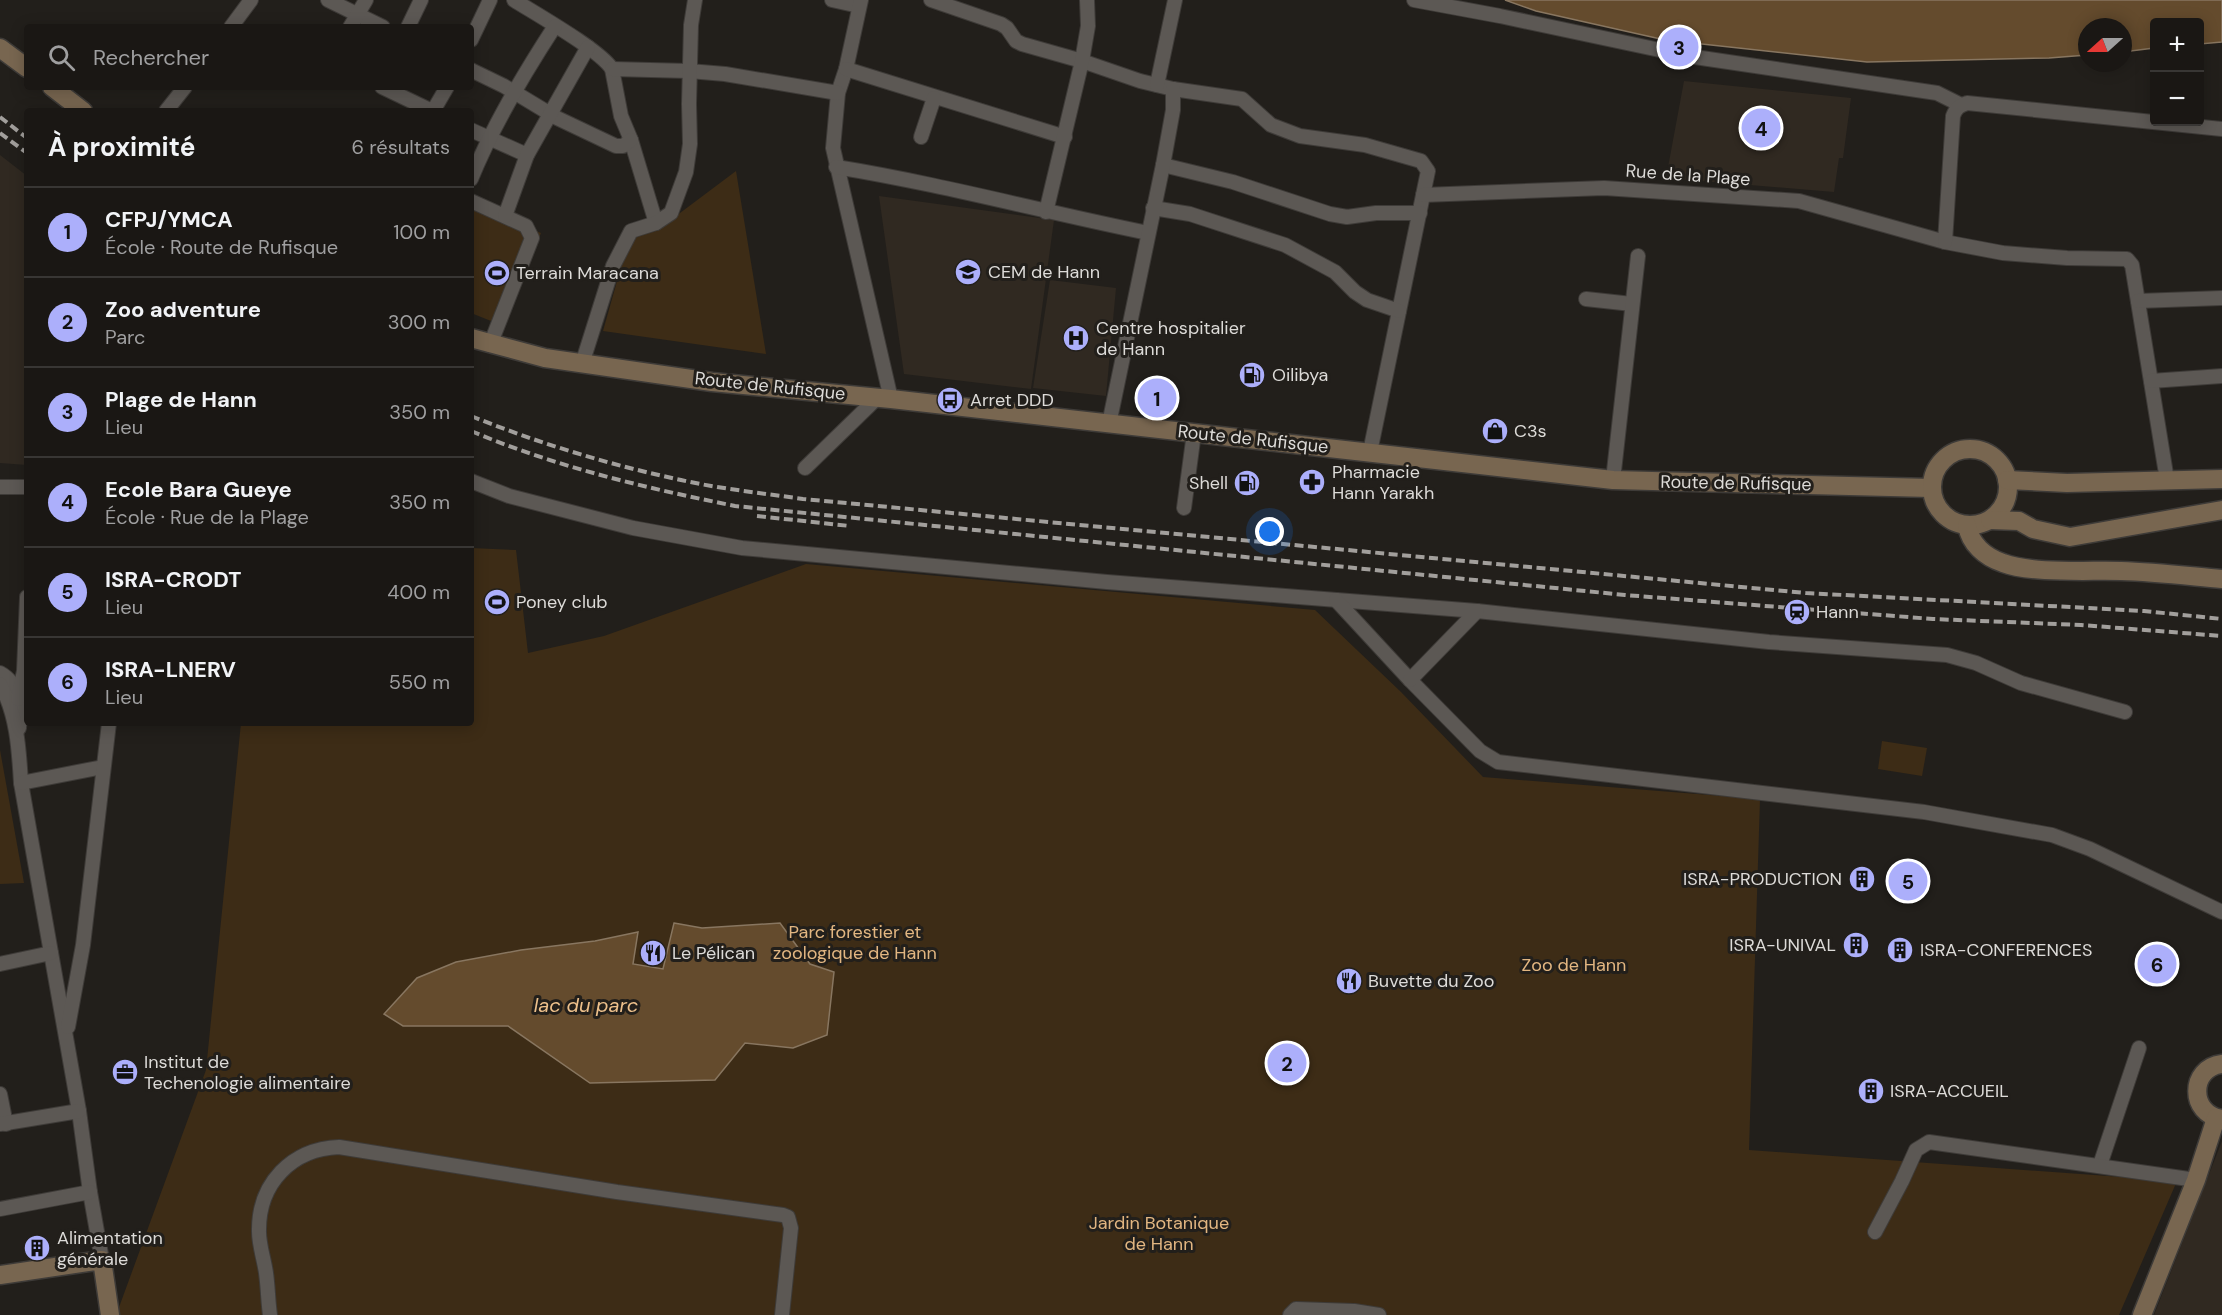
<!DOCTYPE html>
<html lang="fr">
<head>
<meta charset="utf-8">
<style>
  :root { --surface:#1a1714; --page:#23201d; --text:#f1f3f6; --muted:#9f9fa0; --line:#383634; --accent:#acaffb }
  body { margin:0; font-family:"DM Sans",sans-serif; background:var(--page); color:var(--text) }
  .controls { position:absolute; right:18px; top:18px; display:grid; overflow:hidden; border-radius:6px; box-shadow:0 3px 15px #0003 }
  .controls button { width:54px; height:54px; display:grid; place-items:center; padding:0; border:0; border-bottom:2px solid var(--line); background:var(--surface); color:var(--text); font:30px sans-serif }
  .compass { position:absolute; left:2078px; top:18px; width:54px; height:54px; border-radius:50%; background:var(--surface); box-shadow:0 3px 15px #0003; rotate:249deg }
  .you { position:absolute; left:1270px; top:532px; width:21px; height:21px; margin:-15px; border:4px solid #fff; border-radius:50%; background:#1a73e8; box-shadow:0 0 0 9px #1a73e833 }
  .badge { display:grid; place-items:center; width:39px; height:39px; border-radius:50%; background:var(--accent); color:#111; font-size:20px; font-weight:700 }
  .pin { position:absolute; translate:-50% -50%; border:3px solid #fff; box-shadow:0 2px 6px #0006 }
  .list { margin:0; padding:0; list-style:none }
  h2 { display:flex; justify-content:space-between; align-items:center; height:78px; margin:0; padding:0 24px; font-size:26px }
  h2 small { font-size:20px; font-weight:400; color:var(--muted) }
  .list li { display:grid; grid-template-columns:39px 1fr auto; gap:18px; align-items:center; box-sizing:border-box; height:90px; padding:0 24px; border-top:2px solid var(--line) }
  .list b { display:block; font-size:22px; white-space:nowrap }
  .list p { margin:0; font-size:20px; white-space:nowrap; color:var(--muted) }
  .list em { font-size:20px; font-style:normal; color:var(--muted) }
  .icon { flex:none; width:33px; height:33px; fill:none; stroke:currentColor; stroke-width:2; stroke-linecap:round; stroke-linejoin:round }
  .map { position:relative; flex:none; width:2222px; height:1315px; overflow:hidden }
  .search { position:absolute; background:var(--surface); box-shadow:0 3px 15px #0003; left:24px; top:24px; width:450px; height:66px; display:flex; align-items:center; gap:15px; box-sizing:border-box; padding:0 21px; border-radius:6px; color:var(--muted); font-size:22px }
  .panel { position:absolute; background:var(--surface); box-shadow:0 3px 15px #0003; left:24px; top:108px; width:450px; height:618px; border-radius:6px }
  .map>svg:first-child { display:block }
</style>
</head>
<body>
<div class="map">
<svg width="2222" height="1315" viewBox="0 0 2222 1315">
  <rect width="100%" height="100%" fill="#221f1b"/>
  <g fill="#302921">
    <polygon points="1684,81 1851,98 1843,158 1839,158 1834,192 1666,178"/>
    <polygon points="0,155 27,176 27,465 0,463"/>
    <polygon points="879,196 1054,220 1031,389 904,374"/>
    <polygon points="1050,280 1116,288 1106,396 1033,388"/>
    <polygon points="2222,1141 2222,1315 2154,1315"/>
  </g>
  <g fill="#3d2c16">
    <polygon points="736,171 766,354 603,331 630,235 672,219"/>
    <polygon points="471,205 541,233 501,325 471,313"/>
    <polygon points="471,548 516,550 528,653 604,636 806,564 1315,610 1401,692 1483,777 1760,799 1749,1150 2177,1181 2119,1315 119,1315 118,1310 206,1070 241,723 471,723"/>
    <polygon points="1882,741 1927,748 1922,776 1878,769"/>
    <polygon points="0,750 24,883 0,884"/>
  </g>
  <g fill="#644b2d" stroke="#887660" stroke-width="1.5">
    <polygon points="1505,0 2222,0 2222,42 2200,44 2200,22 2154,22 2154,48 2123,52 2123,27 2087,27 2087,55 2049,58 1867,62 1665,40 1536,11"/>
    <polygon points="674,923 702,928 780,923 810,964 834,972 827,1035 793,1048 745,1043 715,1080 590,1083 508,1026 403,1026 384,1014 417,978 456,962 521,950 595,941 638,932 633,964 663,969"/>
  </g>
  <g fill="none" stroke-linecap="round" stroke-linejoin="round">
    <defs>
      <g id="street">
        <polyline points="328,0 383,27"/>
        <path d="M514,0C536,14 600,50 612,69L621,116L631,140L656,223"/>
        <polyline points="832,0 859,6"/>
        <polyline points="861,0 846,69 838,93 833,148 891,399"/>
        <polyline points="931,0 1001,24 1007,28 1016,41 1022,44 1082,61 1140,81 1173,89 1242,99 1271,125 1300,136 1365,145 1421,161 1428,171 1370,452"/>
        <polyline points="1414,0 1500,16 1688,56 1937,93 1961,105"/>
        <polyline points="231,27 251,0"/>
        <polyline points="350,27 366,0"/>
        <polyline points="408,27 421,0"/>
        <polyline points="471,40 490,0"/>
        <polyline points="612,69 689,71 725,74 838,93"/>
        <polyline points="846,69 1065,137"/>
        <polyline points="471,70 504,86 557,118 616,146 623,146 631,140"/>
        <polyline points="1157,85 1175,0"/>
        <polyline points="382,87 432,111"/>
        <polyline points="166,111 185,87"/>
        <polyline points="433,111 447,87"/>
        <polyline points="471,130 527,155"/>
        <polyline points="921,137 934,98"/>
        <polyline points="1163,165 1233,182 1330,214 1347,217 1376,213 1420,213"/>
        <path d="M836,167C941,184 1044,212 1148,233"/>
        <path d="M471,179C493,125 523,75 555,26"/>
        <polyline points="1423,195 1604,188 1799,201 1945,242 2003,253 2067,258 2127,259 2132,265 2167,480"/>
        <polyline points="471,201 526,226 532,238 490,345"/>
        <polyline points="1153,208 1190,214 1285,245 1335,272 1355,292 1367,300 1399,311"/>
        <polyline points="1046,212 1082,61 1088,26 1087,0"/>
        <polyline points="505,216 527,155 588,47"/>
        <path d="M1945,242L1953,116C1956,108 1959,106 1967,103L2222,129"/>
        <polyline points="1586,299 1632,304"/>
        <polyline points="2138,301 2222,298"/>
        <polyline points="582,364 613,266 631,231 656,223 671,213 686,172 690,144 689,104 691,25 695,0"/>
        <polyline points="2151,381 2222,376"/>
        <polyline points="1109,424 1163,165 1173,110 1173,89"/>
        <polyline points="805,468 878,397"/>
        <polyline points="1613,480 1638,256"/>
        <polyline points="471,481 509,496 633,528 742,548 1107,582 1477,611 1769,642 1947,655 1976,663 2021,683 2125,712"/>
        <polyline points="0,487 27,487"/>
        <polyline points="1184,508 1194,433"/>
        <polyline points="1336,600 1410,680 1480,751 1498,762 1924,812 2052,835 2090,849 2222,912"/>
        <path d="M0,673C20,684 21,707 19,728"/>
        <polyline points="1410,680 1477,611"/>
        <path d="M0,684C17,713 19,750 21,783L79,1111L90,1192L102,1260"/>
        <polyline points="18,699 24,671 27,597"/>
        <polyline points="21,783 103,767"/>
        <polyline points="0,964 51,953"/>
        <polyline points="68,1027 83,945 109,723"/>
        <polyline points="0,1094 6,1124"/>
        <polyline points="0,1124 79,1111"/>
        <polyline points="2100,1165 2139,1048"/>
        <polyline points="0,1209 90,1192"/>
        <polyline points="1875,1232 1902,1181 1916,1150 1929,1142 2196,1180"/>
        <path d="M270,1315C268,1301 268,1287 266,1273C264,1259 259,1245 259,1232C258,1183 292,1149 339,1147L617,1192L783,1215L788,1217L791,1228L782,1315"/>
        <polyline points="1290,1315 1296,1309 1354,1311 1379,1315"/>
      </g>
      <g id="secondary">
        <polyline points="0,48 27,68"/>
        <polyline points="52,87 83,111"/>
        <polyline points="471,338 545,358 712,382 891,399 1613,480 1931,488"/>
        <circle cx="1970" cy="487" r="38"/>
        <polyline points="2007,480 2067,483 2222,479"/>
        <polyline points="1990,520 2019,521 2033,529 2070,537 2222,510"/>
        <path d="M1967,525C1970,544 1985,557 2003,563C2032,574 2089,570 2121,571C2155,572 2188,576 2222,579"/>
        <path d="M2222,1064C2189,1068 2189,1114 2222,1119"/>
        <polyline points="0,1275 102,1260 110,1315"/>
        <polyline points="2142,1315 2196,1180 2216,1118"/>
      </g>
    </defs>
    <use href="#street" stroke="#3e3b38" stroke-width="16"/>
    <use href="#secondary" stroke="#3e3b38" stroke-width="21"/>
    <use href="#street" stroke="#5c5854" stroke-width="14"/>
    <use href="#secondary" stroke="#786650" stroke-width="18"/>
    <g stroke="#a29f9c" stroke-width="4" stroke-dasharray="9 4.5" stroke-linecap="butt">
      <polyline points="0,117 27,138"/>
      <polyline points="0,133 27,153"/>
      <path d="M471,416C538,443 610,465 681,480C721,489 762,493 803,499L1806,593L2144,611L2222,619"/>
      <path d="M471,431C556,467 646,488 735,506L1625,595L1933,619L2081,625L2222,636"/>
      <polyline points="757,516 850,526"/>
    </g>
  </g>
  <defs>
    <symbol id="school-disc" viewBox="-11 -11 22 22"><circle r="9.5" fill="#acaffb" stroke="#221f1b"/><path d="M0-5L7-2L0 1L-7-2ZM-4 1L0 2.5L4 1V4Q0 6-4 4Z" fill="#111"/></symbol>
    <symbol id="stadium-disc" viewBox="-11 -11 22 22"><circle r="9.5" fill="#acaffb" stroke="#221f1b"/><path d="M0-5a6.5 5 0 1 0 0 10a6.5 5 0 1 0 0-10ZM-3.5-1.8h7v3.6h-7Z" fill="#111"/></symbol>
    <symbol id="hospital-disc" viewBox="-11 -11 22 22"><circle r="9.5" fill="#acaffb" stroke="#221f1b"/><path d="M-5-5h3v3.5h4V-5h3V5h-3V1.5h-4V5h-3Z" fill="#111"/></symbol>
    <symbol id="fuel-disc" viewBox="-11 -11 22 22"><circle r="9.5" fill="#acaffb" stroke="#221f1b"/><path d="M-5.5-6h7V0h2V4h1.3V-2.5L3-4.5l.8-.8L6-3V5H2.5V1h-1V6h-7ZM-4.2-4.7v3.2H.2V-4.7Z" fill="#111"/></symbol>
    <symbol id="bus-disc" viewBox="-11 -11 22 22"><circle r="9.5" fill="#acaffb" stroke="#221f1b"/><path d="M-5-6H5V4H4V6H2V4H-2V6H-4V4H-5ZM-3.5-4V0h7V-4ZM-3.5 1.2v1.5H-2V1.2ZM2 1.2v1.5H3.5V1.2Z" fill="#111"/></symbol>
    <symbol id="shop-disc" viewBox="-11 -11 22 22"><circle r="9.5" fill="#acaffb" stroke="#221f1b"/><path d="M-5-2.5h2.3a2.7 3.5 0 0 1 5.4 0H5L5.5 6h-11ZM-1.5-2.5h3a1.5 2.3 0 0 0-3 0Z" fill="#111"/></symbol>
    <symbol id="pharmacy-disc" viewBox="-11 -11 22 22"><circle r="9.5" fill="#acaffb" stroke="#221f1b"/><path d="M-2-6h4v4h4v4h-4v4h-4v-4h-4v-4h4Z" fill="#111"/></symbol>
    <symbol id="station-disc" viewBox="-11 -11 22 22"><circle r="9.5" fill="#acaffb" stroke="#221f1b"/><path d="M-3-6H3Q5-6 5-4V2Q5 4 3 4L4.5 6H3L1.5 4h-3L-3 6H-4.5L-3 4Q-5 4-5 2V-4Q-5-6-3-6ZM-3.5-4v3h7v-3ZM-3.5 1v1.5H-2V1ZM2 1v1.5H3.5V1Z" fill="#111"/></symbol>
    <symbol id="building-disc" viewBox="-11 -11 22 22"><circle r="9.5" fill="#acaffb" stroke="#221f1b"/><path d="M-4-6H4V6H1V3H-1V6H-4ZM-2.5-4.3h1.7v1.8h-1.7ZM.8-4.3h1.7v1.8H.8ZM-2.5-1h1.7V.8h-1.7ZM.8-1h1.7V.8H.8Z" fill="#111"/></symbol>
    <symbol id="restaurant-disc" viewBox="-11 -11 22 22"><circle r="9.5" fill="#acaffb" stroke="#221f1b"/><path d="M-5-6h1v4h1v-4h1v4h1v-4h1v5L-1.5 .5V6h-2V.5L-5-1ZM5-6V6H3V1.5H1.5Q1.5-4 5-6Z" fill="#111"/></symbol>
    <symbol id="office-disc" viewBox="-11 -11 22 22"><circle r="9.5" fill="#acaffb" stroke="#221f1b"/><path d="M-6-3h4V-5.5h4V-3h4V5H-6ZM-1-4.5V-3h2v-1.5ZM-6 0V1H6V0Z" fill="#111"/></symbol>
  </defs>
  <g fill-rule="evenodd">
    <use href="#school-disc" x="953" y="257" width="30" height="30"/>
    <use href="#stadium-disc" x="482" y="258" width="30" height="30"/>
    <use href="#hospital-disc" x="1061" y="323" width="30" height="30"/>
    <use href="#fuel-disc" x="1237" y="360" width="30" height="30"/>
    <use href="#bus-disc" x="935" y="385" width="30" height="30"/>
    <use href="#shop-disc" x="1480" y="416" width="30" height="30"/>
    <use href="#pharmacy-disc" x="1297" y="467" width="30" height="30"/>
    <use href="#fuel-disc" x="1232" y="468" width="30" height="30"/>
    <use href="#stadium-disc" x="482" y="587" width="30" height="30"/>
    <use href="#station-disc" x="1782" y="597" width="30" height="30"/>
    <use href="#building-disc" x="1847" y="864" width="30" height="30"/>
    <use href="#building-disc" x="1841" y="930" width="30" height="30"/>
    <use href="#building-disc" x="1885" y="935" width="30" height="30"/>
    <use href="#restaurant-disc" x="638" y="938" width="30" height="30"/>
    <use href="#restaurant-disc" x="1334" y="966" width="30" height="30"/>
    <use href="#office-disc" x="110" y="1057" width="30" height="30"/>
    <use href="#building-disc" x="1856" y="1076" width="30" height="30"/>
    <use href="#building-disc" x="22" y="1233" width="30" height="30"/>
  </g>
  <g text-anchor="middle" dominant-baseline="central" stroke-width="6" stroke-linejoin="round" paint-order="stroke">
    <g font-size="18" fill="#dddbd8" stroke="#221f1b">
      <text transform="translate(1688 175) rotate(4)">Rue de la Plage</text>
      <text transform="translate(770 386) rotate(6)">Route de Rufisque</text>
      <text transform="translate(1253 439) rotate(6)">Route de Rufisque</text>
      <text transform="translate(1736 483) rotate(1)">Route de Rufisque</text>
    </g>
    <g font-size="18" fill="#dddbd8" stroke="#221f1b" text-anchor="start">
      <text x="988" y="272">CEM de Hann</text>
      <text x="516" y="273">Terrain Maracana</text>
      <text x="1096" y="328">Centre hospitalier<tspan x="1096" dy="21">de Hann</tspan></text>
      <text x="1272" y="375">Oilibya</text>
      <text x="970" y="400">Arret DDD</text>
      <text x="1514" y="431">C3s</text>
      <text x="1332" y="472">Pharmacie<tspan x="1332" dy="21">Hann Yarakh</tspan></text>
      <text x="1228" y="483" text-anchor="end">Shell</text>
      <text x="516" y="602">Poney club</text>
      <text x="1816" y="612">Hann</text>
      <text x="1842" y="879" text-anchor="end">ISRA-PRODUCTION</text>
      <text x="1836" y="945" text-anchor="end">ISRA-UNIVAL</text>
      <text x="1920" y="950">ISRA-CONFERENCES</text>
      <text x="672" y="953">Le Pélican</text>
      <text x="1368" y="981">Buvette du Zoo</text>
      <text x="144" y="1062">Institut de<tspan x="144" dy="21">Techenologie alimentaire</tspan></text>
      <text x="1890" y="1091">ISRA-ACCUEIL</text>
      <text x="57" y="1238">Alimentation<tspan x="57" dy="21">générale</tspan></text>
    </g>
    <g font-size="18" fill="#e2b681" stroke="#221f1b">
      <text x="855" y="932">Parc forestier et<tspan x="855" dy="21">zoologique de Hann</tspan></text>
      <text x="1574" y="965">Zoo de Hann</text>
      <text x="1159" y="1223">Jardin Botanique<tspan x="1159" dy="21">de Hann</tspan></text>
    </g>
    <g font-size="20" font-style="italic" fill="#edc08b" stroke="#221f1b">
      <text x="586" y="1005">lac du parc</text>
    </g>
  </g>
</svg>
<div class="controls">
<button>+</button>
<button>−</button>
</div>
<svg class="compass" viewBox="-18 -18 36 36"><path d="M0-13l5 13h-10z" fill="#e53935"/><path d="M0 13l5-13h-10z" fill="#9f9fa0"/></svg>
<div class="you"></div>
<div class="pin badge" style="left:1157px;top:398px">1</div>
<div class="pin badge" style="left:1287px;top:1063px">2</div>
<div class="pin badge" style="left:1679px;top:47px">3</div>
<div class="pin badge" style="left:1761px;top:128px">4</div>
<div class="pin badge" style="left:1908px;top:881px">5</div>
<div class="pin badge" style="left:2157px;top:964px">6</div>
<div class="search"><svg class="icon" aria-label="search" viewBox="0 0 24 24"><circle cx="10" cy="10" r="6"/><path d="M15 15l6 6"/></svg>Rechercher</div>
<section class="panel">
<h2>À proximité<small>6 résultats</small></h2>
<ul class="list">
<li><span class="badge">1</span><div><b>CFPJ/YMCA</b><p>École · Route de Rufisque</p></div><em>100 m</em></li>
<li><span class="badge">2</span><div><b>Zoo adventure</b><p>Parc</p></div><em>300 m</em></li>
<li><span class="badge">3</span><div><b>Plage de Hann</b><p>Lieu</p></div><em>350 m</em></li>
<li><span class="badge">4</span><div><b>Ecole Bara Gueye</b><p>École · Rue de la Plage</p></div><em>350 m</em></li>
<li><span class="badge">5</span><div><b>ISRA-CRODT</b><p>Lieu</p></div><em>400 m</em></li>
<li><span class="badge">6</span><div><b>ISRA-LNERV</b><p>Lieu</p></div><em>550 m</em></li>
</ul>
</section>
</div>
</body>
</html>
